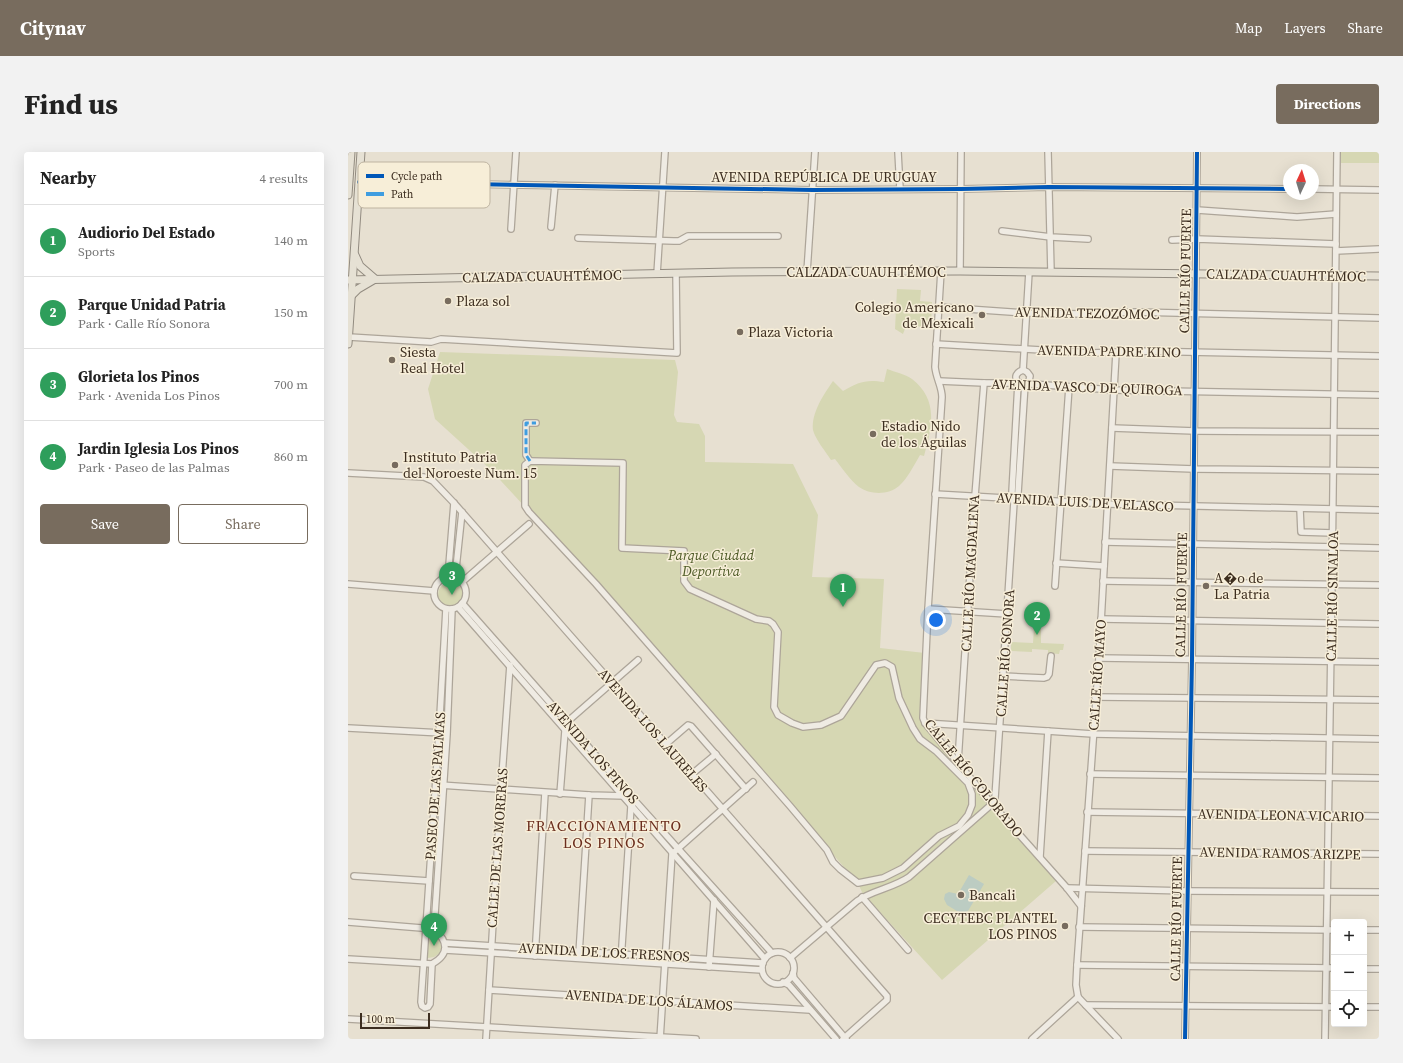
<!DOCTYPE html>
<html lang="en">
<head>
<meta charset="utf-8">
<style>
  :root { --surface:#fff; --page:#f2f2f2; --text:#222; --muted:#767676; --line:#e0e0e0; --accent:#786c5e }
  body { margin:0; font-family:"Source Serif 4",serif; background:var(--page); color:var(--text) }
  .controls { position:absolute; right:12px; bottom:12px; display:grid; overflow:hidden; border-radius:4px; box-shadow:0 4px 16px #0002 }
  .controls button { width:36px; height:36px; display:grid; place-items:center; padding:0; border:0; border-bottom:1px solid var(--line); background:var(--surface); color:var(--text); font:20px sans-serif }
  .compass { position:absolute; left:935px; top:12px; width:36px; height:36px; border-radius:50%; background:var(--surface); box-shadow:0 4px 16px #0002; rotate:4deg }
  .scale { position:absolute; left:12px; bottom:10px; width:70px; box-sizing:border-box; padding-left:4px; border:2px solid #3d2e20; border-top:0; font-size:11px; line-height:14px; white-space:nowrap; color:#3d2e20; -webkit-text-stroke:3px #f7eed8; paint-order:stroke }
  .you { position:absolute; left:588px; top:468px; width:14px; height:14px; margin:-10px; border:3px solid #fff; border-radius:50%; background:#1a73e8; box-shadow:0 0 0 6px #1a73e833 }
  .badge { display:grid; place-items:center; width:26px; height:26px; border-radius:50%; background:var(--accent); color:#fff; font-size:13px; font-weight:700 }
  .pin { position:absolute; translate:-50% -33px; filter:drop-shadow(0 1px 2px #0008) }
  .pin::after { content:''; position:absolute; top:21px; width:14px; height:12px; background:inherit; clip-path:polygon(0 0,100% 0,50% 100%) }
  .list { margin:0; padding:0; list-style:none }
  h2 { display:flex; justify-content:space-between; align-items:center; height:52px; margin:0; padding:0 16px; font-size:17px }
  h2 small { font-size:13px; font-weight:400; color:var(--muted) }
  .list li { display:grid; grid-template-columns:26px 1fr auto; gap:12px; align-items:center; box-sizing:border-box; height:72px; padding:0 16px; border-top:1px solid var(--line) }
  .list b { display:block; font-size:15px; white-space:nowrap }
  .list p { margin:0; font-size:13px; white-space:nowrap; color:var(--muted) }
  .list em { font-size:13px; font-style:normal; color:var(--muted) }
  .actions { display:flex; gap:8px; padding:12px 16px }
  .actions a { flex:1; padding:9px 0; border:1px solid var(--accent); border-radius:4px; text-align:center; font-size:14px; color:var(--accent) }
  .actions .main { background:var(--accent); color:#fff }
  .icon { flex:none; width:22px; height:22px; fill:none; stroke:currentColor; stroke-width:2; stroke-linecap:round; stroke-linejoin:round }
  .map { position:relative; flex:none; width:1031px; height:887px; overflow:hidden; border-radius:4px }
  header { display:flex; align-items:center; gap:24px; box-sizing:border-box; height:56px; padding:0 20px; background:var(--accent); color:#fff }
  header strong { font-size:19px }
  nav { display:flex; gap:22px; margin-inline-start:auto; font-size:14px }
  .intro { display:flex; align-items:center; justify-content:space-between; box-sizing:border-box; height:96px; padding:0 24px }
  h1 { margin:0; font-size:28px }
  .button { padding:10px 18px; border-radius:4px; background:var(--accent); color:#fff; font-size:14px; font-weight:700 }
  main { display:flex; gap:24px; padding:0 24px }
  aside { flex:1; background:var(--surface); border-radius:4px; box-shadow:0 4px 16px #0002 }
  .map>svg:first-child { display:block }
</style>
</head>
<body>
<header>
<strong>Citynav</strong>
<nav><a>Map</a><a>Layers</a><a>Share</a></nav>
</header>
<div class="intro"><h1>Find us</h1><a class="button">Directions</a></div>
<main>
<aside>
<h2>Nearby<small>4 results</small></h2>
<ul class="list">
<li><span class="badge" style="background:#2e9e5b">1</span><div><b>Audiorio Del Estado</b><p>Sports</p></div><em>140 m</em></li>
<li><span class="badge" style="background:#2e9e5b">2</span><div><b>Parque Unidad Patria</b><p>Park · Calle Río Sonora</p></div><em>150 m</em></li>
<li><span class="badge" style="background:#2e9e5b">3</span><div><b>Glorieta los Pinos</b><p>Park · Avenida Los Pinos</p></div><em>700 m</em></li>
<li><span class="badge" style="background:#2e9e5b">4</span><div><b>Jardin Iglesia Los Pinos</b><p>Park · Paseo de las Palmas</p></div><em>860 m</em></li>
</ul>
<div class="actions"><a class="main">Save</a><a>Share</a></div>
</aside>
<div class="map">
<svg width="1031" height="887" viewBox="0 0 1031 887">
  <rect width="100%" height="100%" fill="#e7e0d1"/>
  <g fill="#d6d7b3">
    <rect x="993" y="0" width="38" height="11"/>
    <polygon points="549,137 573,138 572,149 584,150 583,176 566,174 563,172 558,174 555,182 547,177"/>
    <polygon points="92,200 327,208 330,220 326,263 329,270 351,272 357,284 357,310 445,312 470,363 464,425 536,427 532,496 577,501 575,570 583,582 708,729 594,828 520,747 517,747 510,731 248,432 142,317 87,267 80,237"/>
    <path d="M539,217C547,220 557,222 564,227C591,248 584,276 576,304L572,303C566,313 560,326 551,334C541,343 522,343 511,335C502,328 494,316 487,307L483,308C478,300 467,287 465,278C463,261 476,242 485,229L495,239C510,230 518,227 536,230Z"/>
    <circle cx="103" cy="443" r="13"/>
    <polygon points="686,475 693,475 693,491 716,492 715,498 712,498 711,502 700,501 700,498 684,497 684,500 663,499 663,490 685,491"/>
    <path d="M81,782H87C93,789 94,793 92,801L86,805L80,806L78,804L79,788Z"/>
  </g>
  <polygon fill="#bcccc2" points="621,723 636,732 617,764 599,753 596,747 597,742 601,740 610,742"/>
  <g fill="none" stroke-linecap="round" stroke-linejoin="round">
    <defs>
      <g id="minor">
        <polyline points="550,0 552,37"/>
        <polyline points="700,0 703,120"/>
        <polyline points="11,30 465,38 613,37 701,35 941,37"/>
        <polyline points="965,37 1031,38"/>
        <polyline points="849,58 949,65 988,62"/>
        <polyline points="203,75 207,33"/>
        <polyline points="163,77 168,0"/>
        <polyline points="654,79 703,85 740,87"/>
        <polyline points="230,86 326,89 331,89 340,84 430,84"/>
        <polyline points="824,88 849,87 988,92"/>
        <polyline points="988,99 1031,97"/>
        <path d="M593,119L587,215C588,226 594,235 594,245L580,457L575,566L577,571L644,652L719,736L733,754"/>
        <polyline points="612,119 613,0"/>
        <polyline points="459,120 467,0"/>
        <polyline points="309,122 317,0"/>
        <polyline points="591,155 679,161 735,162 788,160 1031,166"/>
        <polyline points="1,185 83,190 93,187 329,201 328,121"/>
        <polyline points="588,192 744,201 791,199 1031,204"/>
        <polyline points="675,218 681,120"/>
        <polyline points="591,229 636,231 670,231 766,238 1031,243"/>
        <polyline points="764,276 847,279 1031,280"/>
        <polygon points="182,309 275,311 274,396 336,399 336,429 342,437 408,467 421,469 425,472 430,480 426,555 430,563 444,571 455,575 473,573 493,564 528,513 537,511 544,515 551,546 565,576 572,587 588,599 620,631 624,642 624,653 620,663 611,674 591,684 555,716 535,726 510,731 492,717 485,710 479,698 442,654 248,432 181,360 177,354 177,313"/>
        <polyline points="182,309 178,303 178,271 188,271"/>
        <polyline points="762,314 846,317 1031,319"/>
        <polyline points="0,321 76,325 85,329 106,351 539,844 539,848 495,887"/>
        <polyline points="587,342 759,352 1031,358"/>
        <polyline points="666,350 670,341 677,232 681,229 682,224 679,220 675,218"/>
        <polyline points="952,357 953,380 985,381"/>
        <polyline points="757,390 1031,396"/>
        <polyline points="708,411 756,414"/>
        <polyline points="100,425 106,351"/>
        <circle cx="102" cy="441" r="16"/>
        <polyline points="107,426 114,360"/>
        <polyline points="755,429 1031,433"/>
        <polyline points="114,430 181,372"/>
        <polyline points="0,432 86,439"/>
        <polyline points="707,434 721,235"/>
        <polyline points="114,451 219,570 281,642 424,801"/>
        <polyline points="110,455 417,807"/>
        <polyline points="580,457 659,462"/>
        <polyline points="753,467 1031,472"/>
        <polyline points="751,506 1031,510"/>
        <polyline points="655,524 696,526 699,525 701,522 703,504"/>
        <polyline points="747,545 1031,548"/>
        <polyline points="577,571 745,582 1031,587"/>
        <polyline points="0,576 94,581"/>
        <polyline points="318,592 340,573 343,574 398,637"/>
        <polyline points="610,610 627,344 636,231"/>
        <polyline points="344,622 368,602"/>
        <polyline points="742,622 1031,626"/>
        <polyline points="92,633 241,643 277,644"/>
        <polyline points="212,642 217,579 219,570 290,508"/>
        <polyline points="739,660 1031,664"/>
        <polyline points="737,699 1031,702"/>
        <polyline points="692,705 700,579"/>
        <polyline points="6,724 81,729"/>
        <polyline points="719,736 839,739 1031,740"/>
        <polyline points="514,745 560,798"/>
        <path d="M0,770L86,777C100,789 102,802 84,812L0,807"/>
        <polyline points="731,775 986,778"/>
        <polyline points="86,777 99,582 104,457"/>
        <polyline points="1016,778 1031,778"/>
        <polyline points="97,791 415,811"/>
        <polyline points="97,798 414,818"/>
        <circle cx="430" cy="816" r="16"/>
        <polyline points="231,802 241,643"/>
        <polyline points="187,804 197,641"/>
        <path d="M442,806L509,749C525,738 545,736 561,725L644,652L647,646L666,350L664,340L670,231C666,225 668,220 675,218"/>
        <polyline points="273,809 283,654 285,652"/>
        <polyline points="84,812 82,852 80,855 77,856 74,854 73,850 91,581 98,457"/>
        <polyline points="729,813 986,816"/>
        <polyline points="361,815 366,748"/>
        <polyline points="1016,817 1031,817"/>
        <polyline points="445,821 446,826 498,887"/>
        <polyline points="435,830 441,833 488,887"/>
        <polyline points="141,838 462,858"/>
        <polyline points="730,845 728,833 729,813 751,506 768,201"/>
        <polyline points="730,845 770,887"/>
        <polyline points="738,853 986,855"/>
        <polyline points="1016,855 1031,855"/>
        <polyline points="0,867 348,887"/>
        <polyline points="138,887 153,638 162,513"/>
        <polyline points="312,887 324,702 405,630"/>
        <polyline points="684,887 730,845"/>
        <polyline points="837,887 844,508 849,0"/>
        <path d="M977,887C982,591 986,296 989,0"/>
      </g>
      <g id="major">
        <polyline points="0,43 3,0"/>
        <polyline points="0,128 384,120 612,119 1031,124"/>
        <polyline points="3,144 10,137 27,127 12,114 7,103"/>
        <polyline points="0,192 13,0"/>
      </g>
    </defs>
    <use href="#minor" stroke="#ada599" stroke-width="8"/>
    <use href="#major" stroke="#928b80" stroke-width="9"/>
    <use href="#minor" stroke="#efebe3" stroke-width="5.5"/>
    <use href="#major" stroke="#e6e1d4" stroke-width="7"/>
    <polyline stroke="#3f9de0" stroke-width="3" stroke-dasharray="6 3" stroke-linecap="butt" points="182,309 178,303 178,271 188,271"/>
    <defs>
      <g id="cycleway">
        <polyline points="11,30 465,38 613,37 701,35 941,37"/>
        <polyline points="837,887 844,508 849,0"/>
      </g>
    </defs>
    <use href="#cycleway" stroke="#f7eed8" stroke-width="6"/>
    <use href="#cycleway" stroke="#0057b8" stroke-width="4"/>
  </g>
  <g fill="#786c5e" stroke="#f7eed8" stroke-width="1.5">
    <circle cx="100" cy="149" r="4"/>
    <circle cx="634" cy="163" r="4"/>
    <circle cx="392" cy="180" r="4"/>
    <circle cx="44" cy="208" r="4"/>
    <circle cx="525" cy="282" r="4"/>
    <circle cx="47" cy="313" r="4"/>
    <circle cx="858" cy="434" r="4"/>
    <circle cx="613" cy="743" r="4"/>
    <circle cx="717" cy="774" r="4"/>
  </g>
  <g text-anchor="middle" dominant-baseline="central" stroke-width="3" stroke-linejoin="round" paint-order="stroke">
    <g font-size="14" fill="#3d2e20" stroke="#f7eed8">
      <text x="476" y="25">AVENIDA REPÚBLICA DE URUGUAY</text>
      <text transform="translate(837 119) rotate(-89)">CALLE RÍO FUERTE</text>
      <text x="518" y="120">CALZADA CUAUHTÉMOC</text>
      <text transform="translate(938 123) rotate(1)">CALZADA CUAUHTÉMOC</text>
      <text transform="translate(194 124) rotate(-1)">CALZADA CUAUHTÉMOC</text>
      <text transform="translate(739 161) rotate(1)">AVENIDA TEZOZÓMOC</text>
      <text transform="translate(761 199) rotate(1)">AVENIDA PADRE KINO</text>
      <text transform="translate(739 235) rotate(2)">AVENIDA VASCO DE QUIROGA</text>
      <text transform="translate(737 350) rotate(3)">AVENIDA LUIS DE VELASCO</text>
      <text transform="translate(622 421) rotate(-87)">CALLE RÍO MAGDALENA</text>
      <text transform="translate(833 443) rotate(-89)">CALLE RÍO FUERTE</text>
      <text transform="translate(984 444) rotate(-89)">CALLE RÍO SINALOA</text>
      <text transform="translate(657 501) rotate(-86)">CALLE RÍO SONORA</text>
      <text transform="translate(749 523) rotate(-86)">CALLE RÍO MAYO</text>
      <text transform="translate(305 578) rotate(49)">AVENIDA LOS LAURELES</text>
      <text transform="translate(245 600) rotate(49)">AVENIDA LOS PINOS</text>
      <text transform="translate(626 626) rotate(51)">CALLE RÍO COLORADO</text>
      <text transform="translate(87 634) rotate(-86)">PASEO DE LAS PALMAS</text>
      <text transform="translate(933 663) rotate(1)">AVENIDA LEONA VICARIO</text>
      <text transform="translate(149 696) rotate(-86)">CALLE DE LAS MORERAS</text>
      <text transform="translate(932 701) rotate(1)">AVENIDA RAMOS ARIZPE</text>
      <text transform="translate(828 767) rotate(-89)">CALLE RÍO FUERTE</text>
      <text transform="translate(256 800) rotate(3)">AVENIDA DE LOS FRESNOS</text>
      <text transform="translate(301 848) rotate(4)">AVENIDA DE LOS ÁLAMOS</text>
    </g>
    <g font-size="14" fill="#3d2e20" stroke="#f7eed8" text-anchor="start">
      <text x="108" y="149">Plaza sol</text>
      <text x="626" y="155" text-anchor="end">Colegio Americano<tspan x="626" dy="16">de Mexicali</tspan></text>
      <text x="400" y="180">Plaza Victoria</text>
      <text x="52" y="200">Siesta<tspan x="52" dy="16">Real Hotel</tspan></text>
      <text x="533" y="274">Estadio Nido<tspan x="533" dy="16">de los Águilas</tspan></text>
      <text x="55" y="305">Instituto Patria<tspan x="55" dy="16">del Noroeste Num. 15</tspan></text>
      <text x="866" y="426">A�o de<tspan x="866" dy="16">La Patria</tspan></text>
      <text x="621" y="743">Bancali</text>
      <text x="709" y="766" text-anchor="end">CECYTEBC PLANTEL<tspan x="709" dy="16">LOS PINOS</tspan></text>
    </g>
    <g font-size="14" font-style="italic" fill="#4d5a26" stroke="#f7eed8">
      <text x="363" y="403">Parque Ciudad<tspan x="363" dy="16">Deportiva</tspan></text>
    </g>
    <g font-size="15" letter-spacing="1" fill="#6b2e1e" stroke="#f7eed8">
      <text x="256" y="673">FRACCIONAMIENTO<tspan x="256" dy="17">LOS PINOS</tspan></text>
    </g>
  </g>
  <rect x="10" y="10" width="132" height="46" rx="6" fill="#f7eed8" stroke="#bfb4a1" stroke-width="1"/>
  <rect x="18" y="22" width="18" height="4" fill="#0057b8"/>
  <rect x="18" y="40" width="18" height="4" fill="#3f9de0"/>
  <g font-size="11" fill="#3d2e20">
    <text x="43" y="28">Cycle path</text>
    <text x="43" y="46">Path</text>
  </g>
</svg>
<div class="controls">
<button>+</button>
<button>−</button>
<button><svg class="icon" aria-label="locate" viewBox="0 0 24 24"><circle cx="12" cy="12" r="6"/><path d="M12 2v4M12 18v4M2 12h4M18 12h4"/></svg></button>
</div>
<svg class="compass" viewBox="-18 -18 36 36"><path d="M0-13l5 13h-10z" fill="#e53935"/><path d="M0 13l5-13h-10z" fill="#767676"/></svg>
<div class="scale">100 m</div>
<div class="you"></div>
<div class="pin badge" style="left:495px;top:455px;background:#2e9e5b">1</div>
<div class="pin badge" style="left:689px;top:483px;background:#2e9e5b">2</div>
<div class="pin badge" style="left:104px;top:443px;background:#2e9e5b">3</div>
<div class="pin badge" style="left:86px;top:794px;background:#2e9e5b">4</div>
</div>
</main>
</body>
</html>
